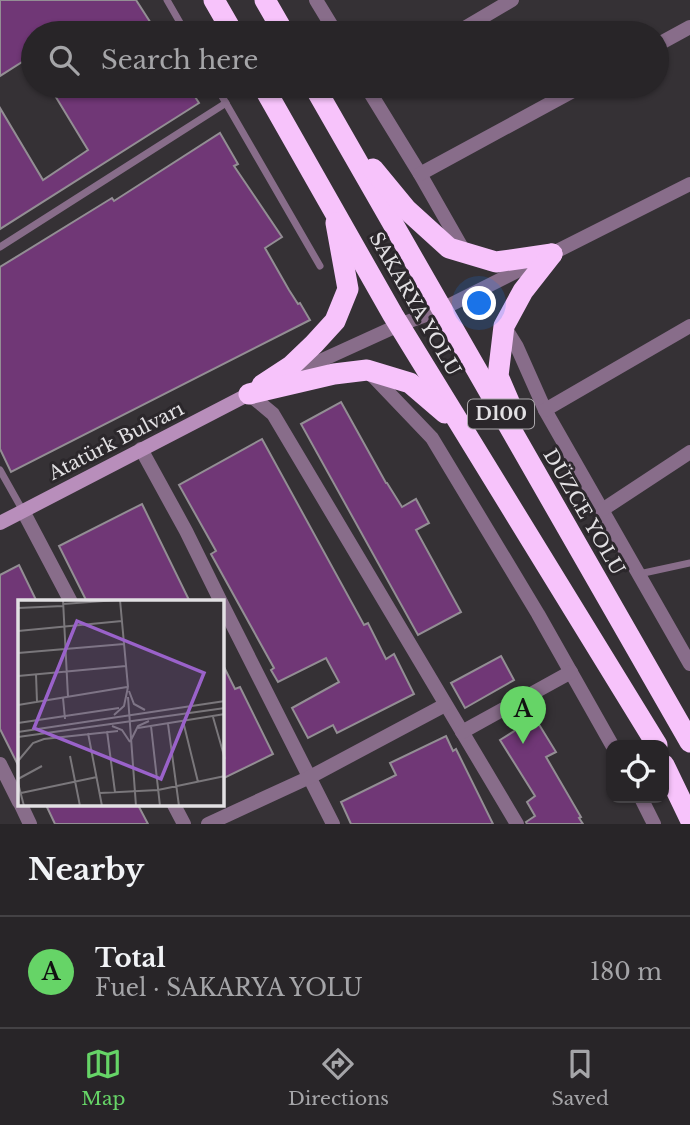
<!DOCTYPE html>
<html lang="en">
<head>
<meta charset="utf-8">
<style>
  :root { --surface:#282528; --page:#302d30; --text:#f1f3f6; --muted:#a5a5a8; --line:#444245; --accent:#66d467 }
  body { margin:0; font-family:"Libre Baskerville",serif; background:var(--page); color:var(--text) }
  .controls { position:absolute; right:21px; bottom:21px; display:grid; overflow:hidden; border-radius:14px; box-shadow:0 2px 5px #0004 }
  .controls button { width:63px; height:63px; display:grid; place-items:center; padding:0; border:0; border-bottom:2px solid var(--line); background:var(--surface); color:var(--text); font:35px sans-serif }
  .you { position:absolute; left:480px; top:304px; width:24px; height:24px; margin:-18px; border:5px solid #fff; border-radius:50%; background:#1a73e8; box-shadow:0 0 0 10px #1a73e833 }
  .badge { display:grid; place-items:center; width:46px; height:46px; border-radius:50%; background:var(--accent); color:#111; font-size:23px; font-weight:700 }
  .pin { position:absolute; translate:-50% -58px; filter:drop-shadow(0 2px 4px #0008) }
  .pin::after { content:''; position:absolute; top:37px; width:24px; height:21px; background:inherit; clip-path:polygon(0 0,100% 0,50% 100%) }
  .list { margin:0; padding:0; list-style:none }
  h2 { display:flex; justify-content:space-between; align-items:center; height:91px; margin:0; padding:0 28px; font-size:30px }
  h2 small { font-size:23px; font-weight:400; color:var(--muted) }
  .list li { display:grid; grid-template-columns:46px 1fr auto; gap:21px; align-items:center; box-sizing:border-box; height:112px; padding:0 28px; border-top:2px solid var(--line) }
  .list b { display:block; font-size:26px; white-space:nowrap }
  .list p { margin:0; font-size:23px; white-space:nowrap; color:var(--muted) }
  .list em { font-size:23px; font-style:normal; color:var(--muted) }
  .icon { flex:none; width:38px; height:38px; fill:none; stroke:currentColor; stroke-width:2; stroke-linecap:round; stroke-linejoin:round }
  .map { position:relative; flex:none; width:690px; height:824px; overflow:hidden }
  .search { position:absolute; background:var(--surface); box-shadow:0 2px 5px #0004; left:21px; right:21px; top:21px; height:77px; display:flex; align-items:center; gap:18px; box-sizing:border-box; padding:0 24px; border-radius:38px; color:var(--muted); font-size:26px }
  .sheet { height:203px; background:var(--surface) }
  nav { display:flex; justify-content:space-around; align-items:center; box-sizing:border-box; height:98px; border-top:2px solid var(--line); background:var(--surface); font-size:19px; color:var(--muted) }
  nav a { display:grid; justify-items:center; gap:4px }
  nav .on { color:var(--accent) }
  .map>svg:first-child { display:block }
</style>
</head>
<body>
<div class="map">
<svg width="690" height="824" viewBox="0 0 690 824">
  <rect width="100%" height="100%" fill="#353135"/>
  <g fill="#703776" stroke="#938e94" stroke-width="2">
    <polygon points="0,0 136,0 154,28 146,33 33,33 33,55 0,76"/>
    <polygon points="52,86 188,86 199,103 0,229 0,108 43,180 88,150 54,94 56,93"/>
    <polygon points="220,133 238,164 234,166 282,237 265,248 289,290 298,304 300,303 310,320 11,472 0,449 0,267 112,198 114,201"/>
    <polygon points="341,402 386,483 387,483 402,507 416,499 429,523 416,530 461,612 418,635 301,424"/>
    <polygon points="262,439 364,625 368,623 386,659 394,654 414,694 337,733 333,725 308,738 292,708 339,682 326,658 278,682 271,670 274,668 211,554 216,551 179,485"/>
    <polygon points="142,504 190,602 87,602 59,546"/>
    <polygon points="19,565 37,602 19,602 19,767 0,729 0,575"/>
    <polygon points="501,656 514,680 465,708 451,683"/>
    <polygon points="222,663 235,689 240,687 273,754 222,779"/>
    <polygon points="535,718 556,752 546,757 581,817 579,818 583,824 527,824 526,822 535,816 527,802 535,796 500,740"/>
    <polygon points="446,736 453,751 456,749 493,824 351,824 341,802 396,775 390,763"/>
    <polygon points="46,805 138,805 148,824 55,824"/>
  </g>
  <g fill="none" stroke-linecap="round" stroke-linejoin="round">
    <g stroke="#886d8a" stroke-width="7">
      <polyline points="167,0 186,33"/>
      <polyline points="216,86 320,266"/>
      <polyline points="0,247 226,103"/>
      <polyline points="0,470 23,511"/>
      <polyline points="639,574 690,563"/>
    </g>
    <g stroke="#886d8a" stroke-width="14">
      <polyline points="316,0 336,33"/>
      <polyline points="456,33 512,0"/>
      <polyline points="657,45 690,27"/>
      <polyline points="366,86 420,174 465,253"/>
      <polyline points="420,174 582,86"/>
      <polyline points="504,326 517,347 545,410 690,664"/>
      <polyline points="368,371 432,438 538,614 612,745"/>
      <polyline points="287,376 399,325 442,309 690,184"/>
      <polyline points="253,392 249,394 273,414 517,824"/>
      <polyline points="545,410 690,326"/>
      <polyline points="141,449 186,531 221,602"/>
      <polyline points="602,510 690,452"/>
      <polyline points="23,511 71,602"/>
      <polyline points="222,604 333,824"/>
      <polyline points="462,732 571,672"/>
      <polyline points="0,764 19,802"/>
      <polyline points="641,798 654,824"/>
      <polyline points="21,805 30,824"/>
      <polyline points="174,805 184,824"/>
      <polyline points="208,824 310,777 445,705"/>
    </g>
    <polyline stroke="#b88ebb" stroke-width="14" points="0,523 249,394"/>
    <g stroke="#f7c3fb" stroke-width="21">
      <polyline points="214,0 233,33"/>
      <polyline points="265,0 284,33"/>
      <polyline points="263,86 393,315 657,745"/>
      <polyline points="314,86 690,742"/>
      <polyline points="373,169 406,209 449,248 496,262 552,254"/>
      <polyline points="262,385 291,366 314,344 335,321 348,289 336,223"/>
      <polyline points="249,394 334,374 367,370 410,383 445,413"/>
      <polyline points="513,411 498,376 504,326 523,291 552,254"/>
      <polyline points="664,765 690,819"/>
    </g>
  </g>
  <g text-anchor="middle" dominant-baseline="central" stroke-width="6" stroke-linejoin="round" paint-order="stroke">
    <rect fill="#2b272b" stroke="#aba8ac" stroke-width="2" x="468" y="399.5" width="66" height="29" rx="5"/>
    <g font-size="18" font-weight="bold" fill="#e2e0e3">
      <text x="501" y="414">D100</text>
    </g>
    <g font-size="19" fill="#e2e0e3" stroke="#2b272b">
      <text transform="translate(415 304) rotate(60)">SAKARYA YOLU</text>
      <text transform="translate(116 441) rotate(-27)">Atatürk Bulvarı</text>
      <text transform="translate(584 512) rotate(60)">DÜZCE YOLU</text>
    </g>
  </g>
  <g transform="translate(18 600)">
    <rect width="206" height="206" fill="#353135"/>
    <path fill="none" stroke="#7a777b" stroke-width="2" d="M45,0L50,97M102,0L110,87M45,4L99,0M0,8L45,6M0,31L104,21M0,53L106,44M18,74L19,102M0,76L108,66M111,91L116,104L127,110M110,97L118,206M45,98L47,119M0,105L109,87M96,115L106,106L110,87M195,117L207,159M165,121L180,182M0,123L101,108M150,124L161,206M94,126L104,130L112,142M133,126L142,206M120,128L207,114M89,131L97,192M0,132L207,101M70,133L84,206M0,137L207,108M112,142L120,126L131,121M52,156L62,206M0,161L15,143L26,139L100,131M0,179L24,166M0,183L6,206M3,193L79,177M82,193L140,190L207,176"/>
    <path fill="#9a62ca" fill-opacity="0.15" stroke="#9a62ca" stroke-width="3.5" d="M59,21L186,73L143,179L16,128Z"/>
    <rect width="206" height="206" fill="none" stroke="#e2e0e3" stroke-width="3.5"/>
  </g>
</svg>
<div class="controls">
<button><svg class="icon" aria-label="locate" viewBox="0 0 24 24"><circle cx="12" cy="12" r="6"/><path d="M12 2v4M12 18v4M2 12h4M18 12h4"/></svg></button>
</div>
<div class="you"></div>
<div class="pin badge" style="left:523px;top:744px">A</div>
<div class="search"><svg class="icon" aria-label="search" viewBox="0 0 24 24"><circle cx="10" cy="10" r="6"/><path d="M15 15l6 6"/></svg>Search here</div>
</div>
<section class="sheet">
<h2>Nearby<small></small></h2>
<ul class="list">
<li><span class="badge">A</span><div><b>Total</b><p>Fuel · SAKARYA YOLU</p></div><em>180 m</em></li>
</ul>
</section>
<nav>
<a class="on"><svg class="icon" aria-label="map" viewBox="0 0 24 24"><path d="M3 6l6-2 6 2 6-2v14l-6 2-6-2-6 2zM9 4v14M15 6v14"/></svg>Map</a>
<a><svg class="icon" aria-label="directions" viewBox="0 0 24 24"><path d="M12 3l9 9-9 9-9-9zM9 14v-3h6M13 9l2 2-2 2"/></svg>Directions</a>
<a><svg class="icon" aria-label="saved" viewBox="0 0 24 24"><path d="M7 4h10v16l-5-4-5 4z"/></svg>Saved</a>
</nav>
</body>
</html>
